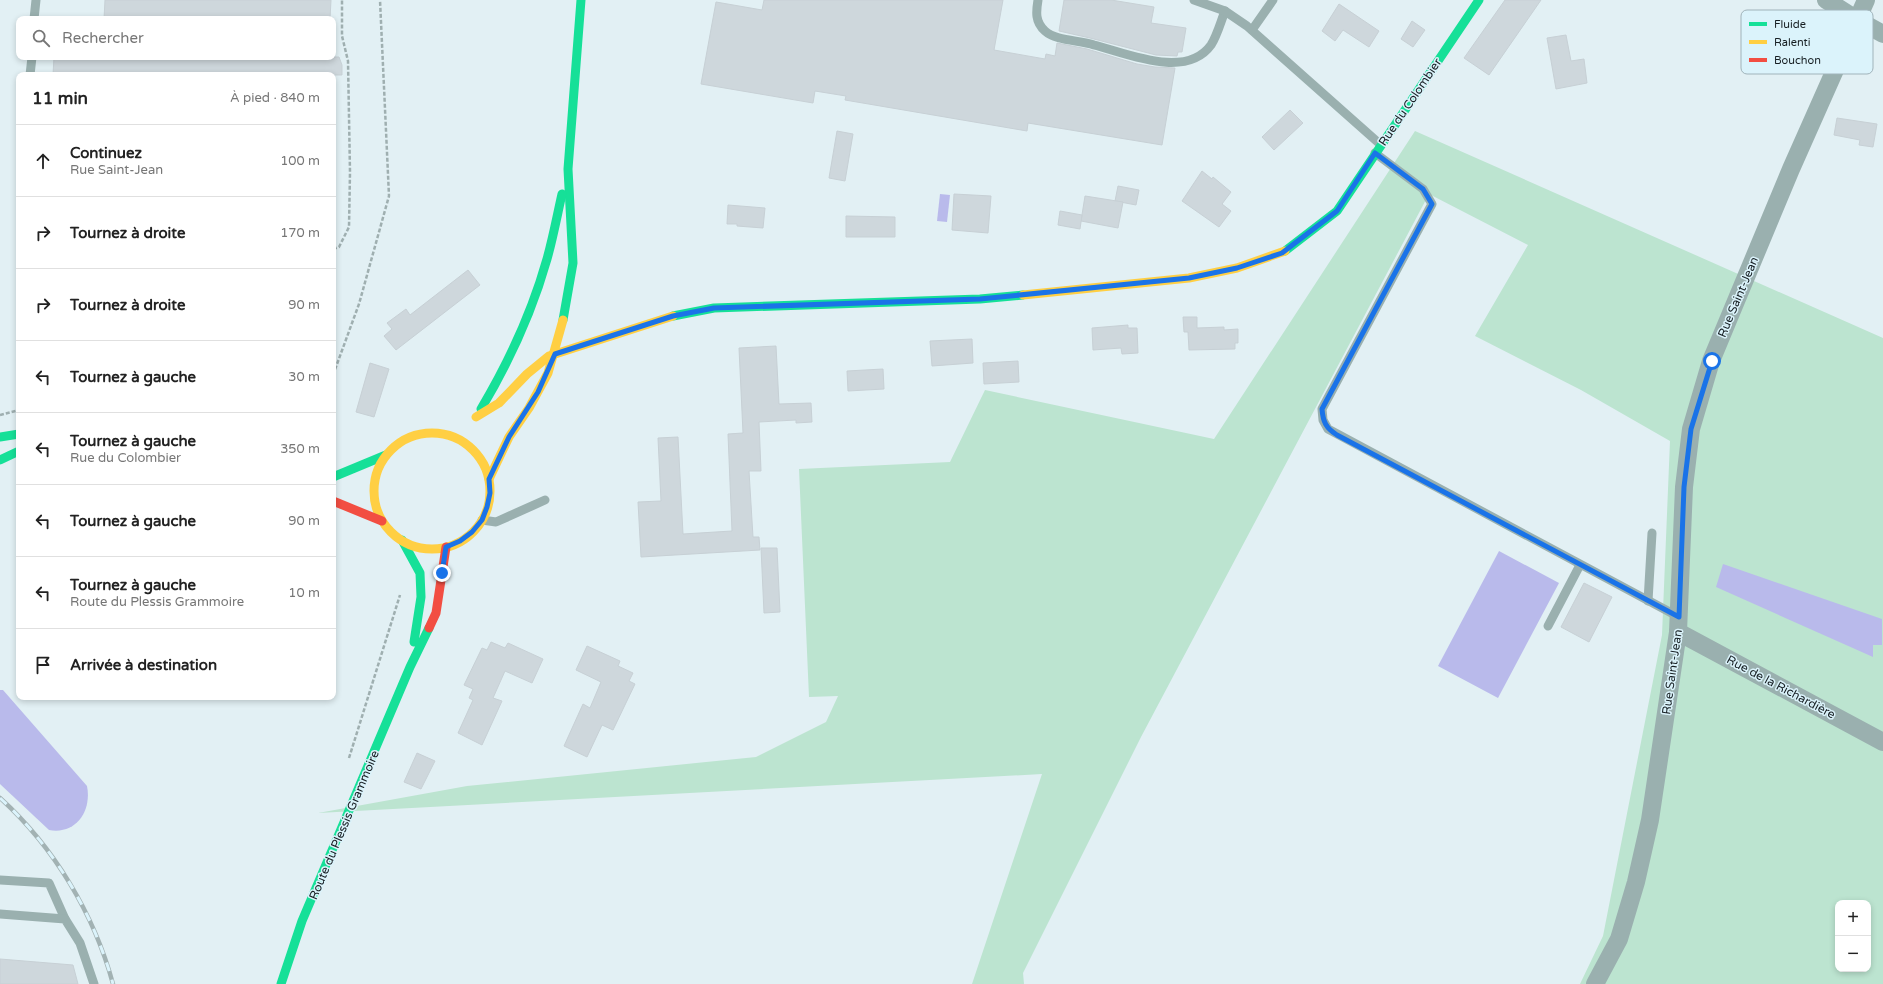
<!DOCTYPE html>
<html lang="fr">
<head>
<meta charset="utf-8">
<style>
  :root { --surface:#fff; --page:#f2f2f2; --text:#222; --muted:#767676; --line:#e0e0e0 }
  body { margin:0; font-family:"Varela Round",sans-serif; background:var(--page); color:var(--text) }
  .controls { position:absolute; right:12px; bottom:12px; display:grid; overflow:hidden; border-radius:8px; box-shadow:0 2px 6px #0003 }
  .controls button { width:36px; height:36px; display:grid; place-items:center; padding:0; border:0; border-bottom:1px solid var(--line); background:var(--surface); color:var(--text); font:20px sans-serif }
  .stop { position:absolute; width:12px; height:12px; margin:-9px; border:3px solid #1a73e8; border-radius:50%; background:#fff }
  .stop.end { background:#1a73e8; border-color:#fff; box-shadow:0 1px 4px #0008 }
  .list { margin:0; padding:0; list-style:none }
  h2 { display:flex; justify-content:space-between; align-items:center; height:52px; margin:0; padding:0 16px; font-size:17px }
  h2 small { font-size:13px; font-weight:400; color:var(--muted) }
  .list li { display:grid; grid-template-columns:26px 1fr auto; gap:12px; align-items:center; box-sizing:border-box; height:72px; padding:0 16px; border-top:1px solid var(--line) }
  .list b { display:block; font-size:15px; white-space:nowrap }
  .list p { margin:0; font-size:13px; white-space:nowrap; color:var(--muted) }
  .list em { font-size:13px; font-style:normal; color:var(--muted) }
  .icon { flex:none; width:22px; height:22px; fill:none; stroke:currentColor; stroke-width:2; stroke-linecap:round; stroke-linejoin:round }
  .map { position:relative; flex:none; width:1883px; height:984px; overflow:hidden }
  .search { position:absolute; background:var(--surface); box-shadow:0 2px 6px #0003; left:16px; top:16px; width:320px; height:44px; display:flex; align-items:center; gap:10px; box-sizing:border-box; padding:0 14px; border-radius:8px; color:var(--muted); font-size:15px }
  .panel { position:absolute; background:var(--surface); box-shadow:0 2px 6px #0003; left:16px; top:72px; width:320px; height:628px; border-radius:8px }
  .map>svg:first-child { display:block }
</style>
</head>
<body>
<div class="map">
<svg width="1883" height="984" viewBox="0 0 1883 984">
  <rect width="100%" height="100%" fill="#e2f0f4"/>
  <path fill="#bce4d0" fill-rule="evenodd" d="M1415,131L1883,338V984H1580L1603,936L1662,635L1670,441L1581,390L1475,336L1528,245L1429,194L1141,737L1023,973L1024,984H972L1042,774L318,813L467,786L756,757L826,722L838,696L809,697L799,469L950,462L985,390L1214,439ZM1838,903H1868V969H1838Z"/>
  <g fill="#b9baeb">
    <polygon points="940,194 950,195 947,222 937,221"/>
    <polygon points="1499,551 1559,583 1498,698 1438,666"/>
    <polygon points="1723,564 1882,619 1882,645 1873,645 1873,657 1716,587"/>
    <path d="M0,690H3L87,786C92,811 76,835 49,830L0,784Z"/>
  </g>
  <g fill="#ced7dc" stroke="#c7d0d5">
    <polygon points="105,0 331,0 330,19 104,19"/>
    <polygon points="764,0 1003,0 994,50 1045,59 1046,54 1055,56 1057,43 1087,49 1137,64 1155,67 1175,68 1162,145 1028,123 1027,131 845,100 846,96 815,91 813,103 701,84 716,2 762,10"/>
    <polygon points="1064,0 1111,0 1154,7 1151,23 1186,28 1182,52 1178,52 1177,56 1156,55 1090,38 1059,31"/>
    <polygon points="1505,0 1541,0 1489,75 1464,58"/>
    <polygon points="1339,4 1379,31 1369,47 1343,30 1335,41 1322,31"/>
    <polygon points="1412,21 1425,30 1413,47 1401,39"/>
    <polygon points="1566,35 1571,61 1584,59 1587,83 1556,89 1547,38"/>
    <polygon points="54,57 339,57 342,65 342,75 53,75"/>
    <polygon points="1290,110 1303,123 1274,150 1262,137"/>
    <polygon points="1837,118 1877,124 1873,147 1859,145 1860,140 1834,135"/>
    <polygon points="837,131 853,134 845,181 829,178"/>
    <polygon points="1202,171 1212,179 1213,177 1231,192 1222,204 1231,211 1219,227 1182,201"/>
    <polygon points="1118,186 1139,190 1136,205 1115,201"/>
    <polygon points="954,194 991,196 988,233 952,230"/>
    <polygon points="1085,196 1123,202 1118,228 1081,221"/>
    <polygon points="728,205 765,208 763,228 737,226 737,224 727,224"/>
    <polygon points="1060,211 1082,215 1080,229 1058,225"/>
    <polygon points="846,216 895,217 895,237 846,237"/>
    <polygon points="468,270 480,285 396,350 384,336 392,329 387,323 406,309 410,315"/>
    <polygon points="1183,317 1197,317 1197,328 1224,327 1224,330 1238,329 1238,343 1235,343 1235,349 1189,350 1188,332 1184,332"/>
    <polygon points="1128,325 1128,328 1137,328 1138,353 1122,354 1121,348 1093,350 1092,328"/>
    <polygon points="972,339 973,363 932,366 930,341"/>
    <polygon points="776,346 779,404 811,403 812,422 796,423 796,420 759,422 761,471 749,471 753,537 759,537 760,550 641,557 638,502 661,501 658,438 678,437 683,534 732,531 728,434 743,433 739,348"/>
    <polygon points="1018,361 1019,382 984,384 983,363"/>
    <polygon points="370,363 389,369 374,417 356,412"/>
    <polygon points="883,369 884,389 848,391 847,371"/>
    <polygon points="761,548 777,548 780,612 764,613"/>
    <polygon points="1584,583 1612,597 1589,642 1561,627"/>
    <polygon points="491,642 505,648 508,643 543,659 532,683 505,671 493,698 502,701 482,745 458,733 473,700 469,698 473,689 464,685 482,648 487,650"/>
    <polygon points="587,646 620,661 618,666 633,673 629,681 635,684 613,730 602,725 587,757 564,746 583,704 590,708 601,682 576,670"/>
    <polygon points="417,753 435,761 421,789 404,782"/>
    <polygon points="0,959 73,965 78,984 0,984"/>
  </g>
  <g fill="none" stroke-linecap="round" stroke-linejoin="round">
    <g stroke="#9fafb0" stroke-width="2.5" stroke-dasharray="4 2" stroke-linecap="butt">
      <polyline points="333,249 339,247 349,227 350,172 348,61 342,36 342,0"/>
      <polyline points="333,375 359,304 389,196 380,0"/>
      <polyline points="0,415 19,410"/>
      <polyline points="349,758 400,595"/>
    </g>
    <g stroke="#9ab0af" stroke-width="9">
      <path d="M1038,0C1036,12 1035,22 1045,31C1056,41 1079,40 1094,45C1126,53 1186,80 1211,45C1217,36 1221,21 1225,11"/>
      <polyline points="1194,0 1225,11 1247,26 1381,145"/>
      <polyline points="34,19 36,0"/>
      <polyline points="1252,30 1273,0"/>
      <polyline points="30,75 32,57"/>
      <polyline points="1375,153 1423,189 1432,204 1322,409 1323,420 1328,429 1679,617"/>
      <polyline points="482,520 496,522 545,500"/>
      <polyline points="1648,601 1652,533"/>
      <polyline points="1548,626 1580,565"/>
      <polyline points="0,880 49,883 65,919"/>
      <polyline points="0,914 65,919 80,943 94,984"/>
    </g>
    <g stroke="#9ab0af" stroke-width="18">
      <polyline points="1826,0 1856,19 1883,34"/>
      <polyline points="1678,632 1883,742"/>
      <polyline points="1595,984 1619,939 1636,882 1650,820 1678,632 1684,487 1691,429 1711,361 1791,169 1866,0"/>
    </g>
    <g stroke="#16e098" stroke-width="9">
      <polyline points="1285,251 1337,211 1479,0"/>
      <polyline points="673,316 714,308 980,299 1023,295"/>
      <polyline points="563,320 573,263 568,169 581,0"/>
      <path d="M481,409C509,362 532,312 547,259C553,238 557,216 562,194"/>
      <polyline points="0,437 19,434"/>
      <polyline points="0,460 19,451"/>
      <polyline points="333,477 386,455"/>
      <polyline points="402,540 420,573 421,597 414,642"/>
      <polyline points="281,984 302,921 410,667 429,628"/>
    </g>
    <g stroke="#ffcf43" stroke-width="9">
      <polyline points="1023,295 1189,278 1237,268 1285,251"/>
      <polyline points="476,417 499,403 527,374 549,356 673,316"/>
      <circle cx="432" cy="491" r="58"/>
      <polyline points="489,479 509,437 529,408 548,373 563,320"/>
    </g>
    <g stroke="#f24e42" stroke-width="9">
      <polyline points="333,501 382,521"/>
      <polyline points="429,628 436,613 446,547"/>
    </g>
    <defs>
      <path id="rail" d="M0,798C54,847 94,914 113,984"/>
    </defs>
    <use href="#rail" stroke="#a2b2b3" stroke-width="4.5"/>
    <use href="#rail" stroke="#dbf3fb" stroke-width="3" stroke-dasharray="9" stroke-linecap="butt"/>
  </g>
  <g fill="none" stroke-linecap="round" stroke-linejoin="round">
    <path stroke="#1a73e8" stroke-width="5" d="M442,573L446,547L460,541L472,532L482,520L487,507L490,493L489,479L509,437L538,392L555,354L673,316L714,308L980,299L1189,278L1237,268L1282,253L1337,211L1375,153L1423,189L1432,204L1322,409C1323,422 1326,428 1337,435L1679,617L1684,487L1691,429L1712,361"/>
  </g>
  <g text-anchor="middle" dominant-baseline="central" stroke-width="3" stroke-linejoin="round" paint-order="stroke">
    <g font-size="12" fill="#161e22" stroke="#dbf3fb">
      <text transform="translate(1410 102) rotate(-56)">Rue du Colombier</text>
      <text transform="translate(1738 297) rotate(-67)">Rue Saint-Jean</text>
      <text transform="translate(1672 672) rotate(-82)">Rue Saint-Jean</text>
      <text transform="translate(1781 687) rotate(28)">Rue de la Richardière</text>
      <text transform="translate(344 825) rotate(-67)">Route du Plessis Grammoire</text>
    </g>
  </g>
  <rect x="1741" y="10" width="132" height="64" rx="6" fill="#dbf3fb" stroke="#a0b3ba" stroke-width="1"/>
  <rect x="1749" y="22" width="18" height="4" fill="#16e098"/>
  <rect x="1749" y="40" width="18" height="4" fill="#ffcf43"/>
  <rect x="1749" y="58" width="18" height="4" fill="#f24e42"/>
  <g font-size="11" fill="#161e22">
    <text x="1774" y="28">Fluide</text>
    <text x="1774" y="46">Ralenti</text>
    <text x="1774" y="64">Bouchon</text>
  </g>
</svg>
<div class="controls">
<button>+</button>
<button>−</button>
</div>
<div class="stop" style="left:1712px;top:361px"></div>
<div class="stop end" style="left:442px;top:573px"></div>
<div class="search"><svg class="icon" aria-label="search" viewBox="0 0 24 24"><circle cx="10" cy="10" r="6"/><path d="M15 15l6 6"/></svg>Rechercher</div>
<section class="panel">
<h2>11 min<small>À pied · 840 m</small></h2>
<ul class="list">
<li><svg class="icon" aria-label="ahead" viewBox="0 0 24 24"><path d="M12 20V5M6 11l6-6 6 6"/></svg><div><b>Continuez</b><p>Rue Saint-Jean</p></div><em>100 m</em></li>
<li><svg class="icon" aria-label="right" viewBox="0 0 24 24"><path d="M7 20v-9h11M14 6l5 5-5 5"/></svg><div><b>Tournez à droite</b></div><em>170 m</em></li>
<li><svg class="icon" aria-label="right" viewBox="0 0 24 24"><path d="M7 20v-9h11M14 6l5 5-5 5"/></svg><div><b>Tournez à droite</b></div><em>90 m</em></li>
<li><svg class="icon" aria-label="left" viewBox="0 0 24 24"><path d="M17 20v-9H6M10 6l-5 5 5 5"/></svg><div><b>Tournez à gauche</b></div><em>30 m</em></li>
<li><svg class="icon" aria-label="left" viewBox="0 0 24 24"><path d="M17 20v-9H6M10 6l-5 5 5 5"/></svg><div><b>Tournez à gauche</b><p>Rue du Colombier</p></div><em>350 m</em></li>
<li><svg class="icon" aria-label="left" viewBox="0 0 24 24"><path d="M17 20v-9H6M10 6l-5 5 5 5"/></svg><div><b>Tournez à gauche</b></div><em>90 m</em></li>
<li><svg class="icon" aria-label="left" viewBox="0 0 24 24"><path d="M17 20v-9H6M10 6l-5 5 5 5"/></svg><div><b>Tournez à gauche</b><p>Route du Plessis Grammoire</p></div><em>10 m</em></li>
<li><svg class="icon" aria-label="arrive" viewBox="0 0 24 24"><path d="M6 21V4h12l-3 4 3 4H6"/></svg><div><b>Arrivée à destination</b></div></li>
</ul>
</section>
</div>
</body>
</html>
